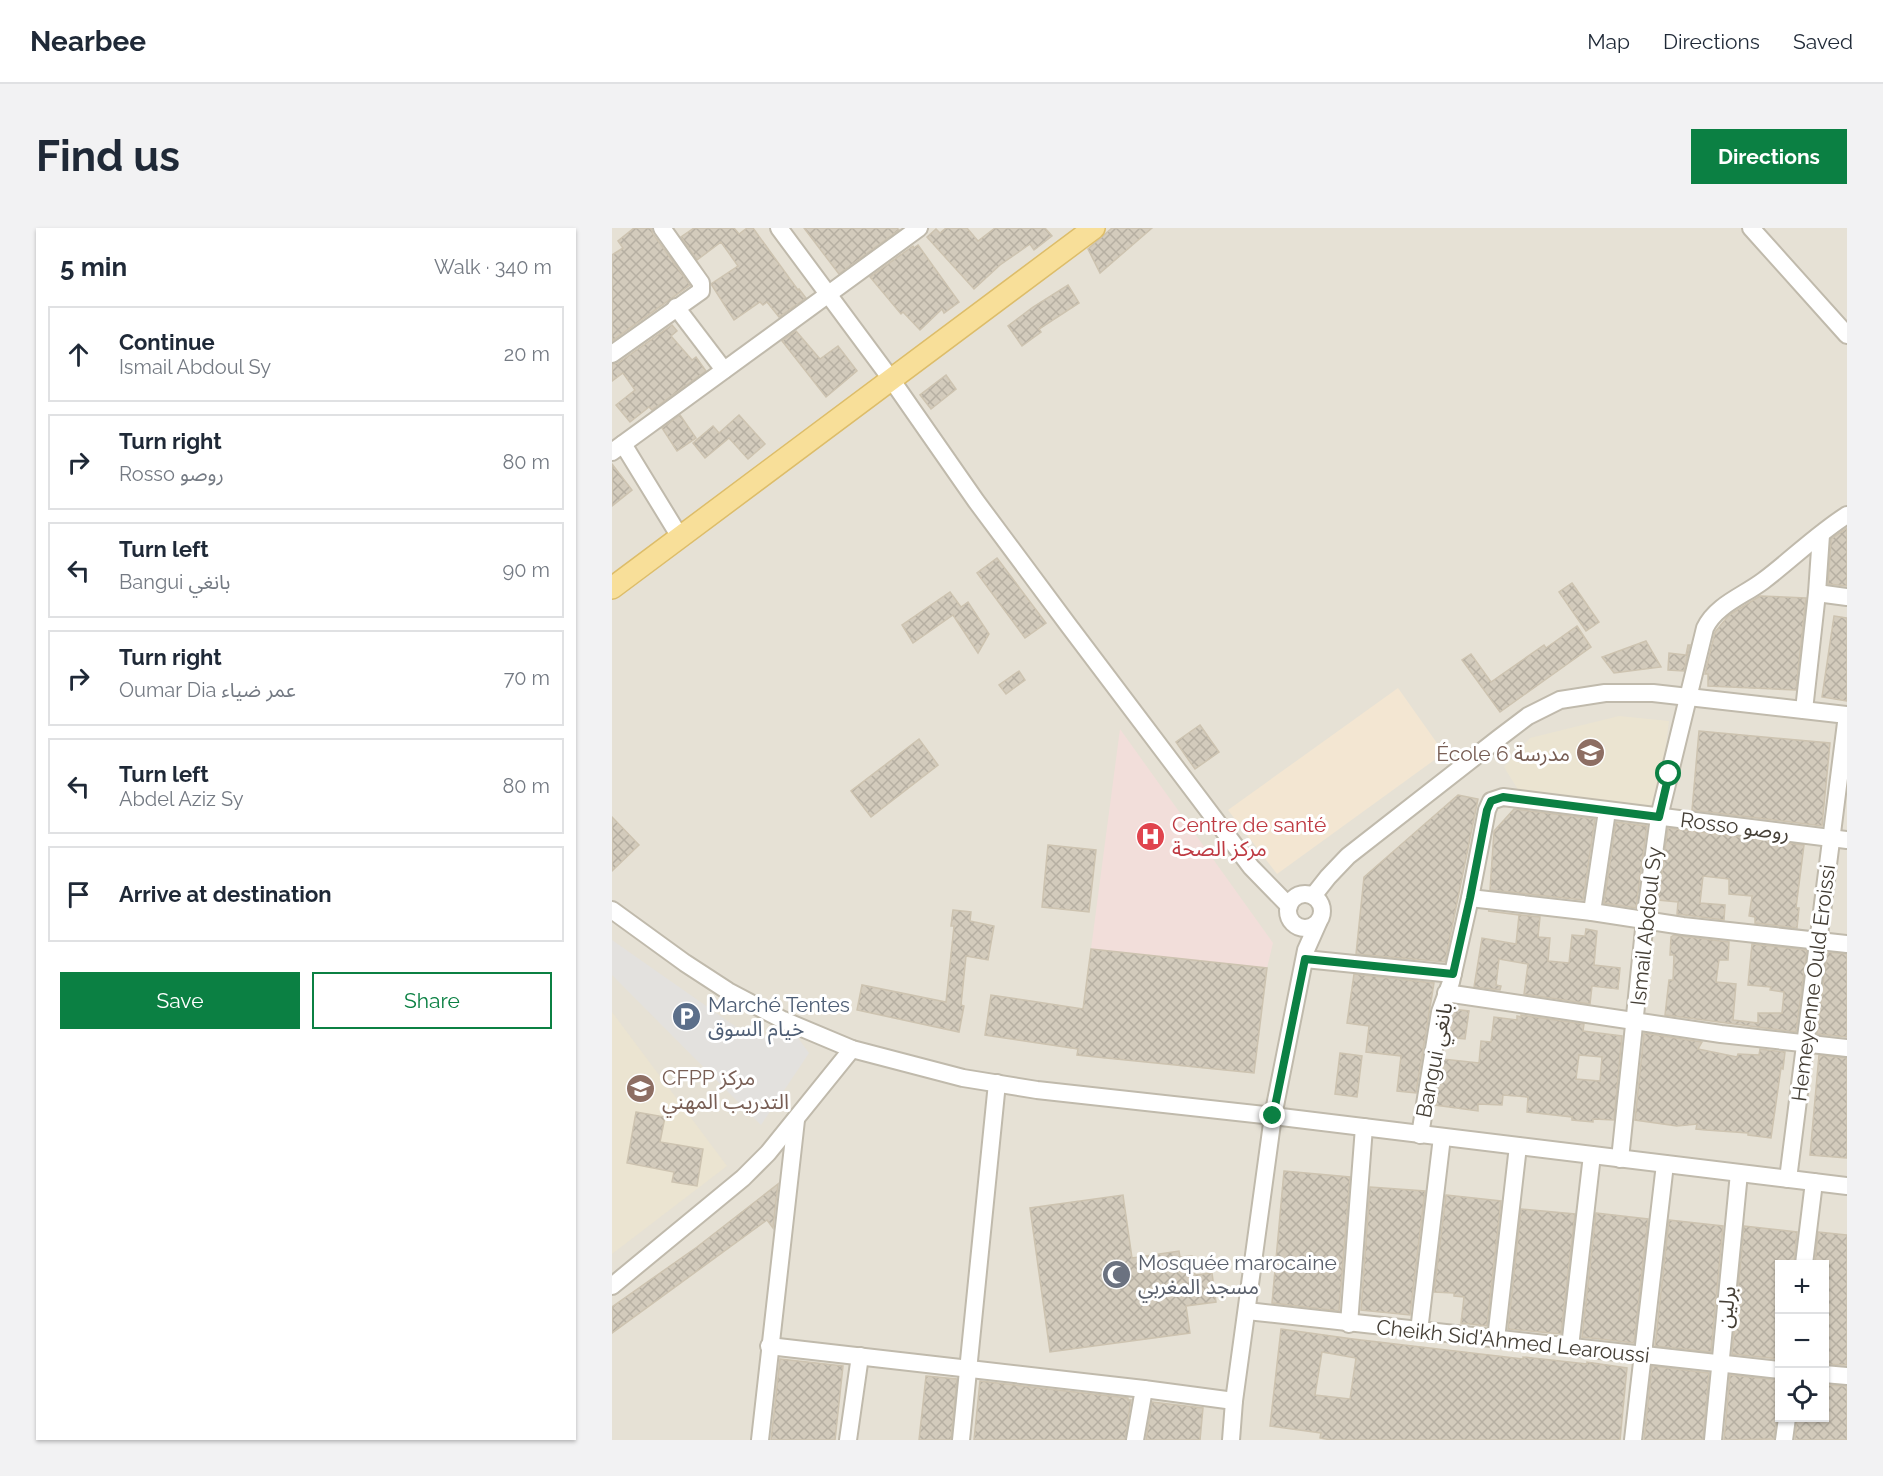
<!DOCTYPE html>
<html lang="en">
<head>
<meta charset="utf-8">
<style>
  :root { --surface:#fff; --page:#f2f2f3; --text:#1f2937; --muted:#747a83; --line:#e0e1e3; --accent:#0b8043 }
  body { margin:0; font-family:Raleway,"Noto Sans Arabic",sans-serif; background:var(--page); color:var(--text) }
  .controls { position:absolute; right:18px; bottom:18px; display:grid; overflow:hidden; border-radius:0px; box-shadow:0 2px 4px #0004 }
  .controls button { width:54px; height:54px; display:grid; place-items:center; padding:0; border:0; border-bottom:2px solid var(--line); background:var(--surface); color:var(--text); font:30px sans-serif }
  .stop { position:absolute; width:18px; height:18px; margin:-14px; border:4px solid #0b8043; border-radius:50%; background:#fff }
  .stop.end { background:#0b8043; border-color:#fff; box-shadow:0 2px 6px #0008 }
  .list { margin:0; padding:0; list-style:none }
  h2 { display:flex; justify-content:space-between; align-items:center; height:78px; margin:0; padding:0 24px; font-size:26px }
  h2 small { font-size:20px; font-weight:400; color:var(--muted) }
  .list li { display:grid; grid-template-columns:39px 1fr auto; gap:18px; align-items:center; box-sizing:border-box; height:96px; margin:0 12px 12px; padding:0 12px; border:2px solid var(--line); border-radius:0px }
  .list b { display:block; font-size:22px; white-space:nowrap }
  .list p { margin:0; font-size:20px; white-space:nowrap; color:var(--muted) }
  .list em { font-size:20px; font-style:normal; color:var(--muted) }
  .actions { display:flex; gap:12px; padding:18px 24px }
  .actions a { flex:1; padding:14px 0; border:2px solid var(--accent); border-radius:0px; text-align:center; font-size:21px; color:var(--accent) }
  .actions .main { background:var(--accent); color:#fff }
  .icon { flex:none; width:33px; height:33px; fill:none; stroke:currentColor; stroke-width:2; stroke-linecap:round; stroke-linejoin:round }
  .map { position:relative; flex:none; width:1235px; height:1212px; overflow:hidden; border-radius:0px }
  header { display:flex; align-items:center; gap:36px; box-sizing:border-box; height:84px; padding:0 30px; background:var(--surface); border-bottom:2px solid var(--line) }
  header strong { font-size:28px }
  nav { display:flex; gap:33px; margin-inline-start:auto; font-size:21px }
  .intro { display:flex; align-items:center; justify-content:space-between; box-sizing:border-box; height:144px; padding:0 36px }
  h1 { margin:0; font-size:42px }
  .button { padding:15px 27px; border-radius:0px; background:var(--accent); color:#fff; font-size:21px; font-weight:700 }
  main { display:flex; gap:36px; padding:0 36px }
  aside { flex:1; background:var(--surface); border-radius:0px; box-shadow:0 2px 4px #0004 }
  .map>svg:first-child { display:block }
</style>
</head>
<body>
<header>
<strong>Nearbee</strong>
<nav><a>Map</a><a>Directions</a><a>Saved</a></nav>
</header>
<div class="intro"><h1>Find us</h1><a class="button">Directions</a></div>
<main>
<aside>
<h2>5 min<small>Walk · 340 m</small></h2>
<ul class="list">
<li><svg class="icon" aria-label="ahead" viewBox="0 0 24 24"><path d="M12 20V5M6 11l6-6 6 6"/></svg><div><b>Continue</b><p>Ismail Abdoul Sy</p></div><em>20 m</em></li>
<li><svg class="icon" aria-label="right" viewBox="0 0 24 24"><path d="M7 20v-9h11M14 6l5 5-5 5"/></svg><div><b>Turn right</b><p>Rosso روصو</p></div><em>80 m</em></li>
<li><svg class="icon" aria-label="left" viewBox="0 0 24 24"><path d="M17 20v-9H6M10 6l-5 5 5 5"/></svg><div><b>Turn left</b><p>Bangui بانغي</p></div><em>90 m</em></li>
<li><svg class="icon" aria-label="right" viewBox="0 0 24 24"><path d="M7 20v-9h11M14 6l5 5-5 5"/></svg><div><b>Turn right</b><p>Oumar Dia عمر ضياء</p></div><em>70 m</em></li>
<li><svg class="icon" aria-label="left" viewBox="0 0 24 24"><path d="M17 20v-9H6M10 6l-5 5 5 5"/></svg><div><b>Turn left</b><p>Abdel Aziz Sy</p></div><em>80 m</em></li>
<li><svg class="icon" aria-label="arrive" viewBox="0 0 24 24"><path d="M6 21V4h12l-3 4 3 4H6"/></svg><div><b>Arrive at destination</b></div></li>
</ul>
<div class="actions"><a class="main">Save</a><a>Share</a></div>
</aside>
<div class="map">
<svg width="1235" height="1212" viewBox="0 0 1235 1212">
  <defs>
    <pattern id="building-cross-hatch" width="8" height="8" patternUnits="userSpaceOnUse" patternTransform="scale(1.5)"><rect width="8" height="8" fill="#d3cbbc"/><path d="M0 0l8 8M0 8l8-8" fill="none" stroke="#b6afa2"/></pattern>
  </defs>
  <rect width="100%" height="100%" fill="#f2efe6"/>
  <path fill="#e6e1d5" fill-rule="evenodd" d="M0,0H1235V1212H0ZM1168,1036H1212V1190H1168Z"/>
  <polygon fill="#f3e6d2" points="786,460 832,525 665,646 616,582"/>
  <g fill="#ebe4d1">
    <polygon points="1007,488 1057,493 1045,585 910,568 892,539 918,510"/>
    <polygon points="0,784 115,938 0,1026"/>
  </g>
  <polygon fill="#f2deda" points="508,501 661,715 655,740 479,721"/>
  <polygon fill="#e3e1de" points="0,712 137,808 186,810 197,825 149,897 0,747"/>
  <g fill="url(#building-cross-hatch)" stroke="#cdc3b0" stroke-width="1.5" fill-rule="evenodd">
    <polygon points="22,0 39,0 41,6 78,57 0,113 0,27 11,20 6,13"/>
    <polygon points="82,0 122,0 127,6 135,0 141,0 186,62 187,61 194,70 167,89 155,74 151,77 148,74 122,92 99,56 126,38 109,14 85,32 69,9"/>
    <polygon points="192,0 285,0 287,2 227,46"/>
    <polygon points="334,0 355,0 366,13 383,0 433,0 440,8 422,22 418,16 388,37 362,61 315,9 324,1 328,5"/>
    <polygon points="500,0 540,0 488,45 476,21"/>
    <polygon points="306,17 347,74 332,85 330,81 308,102 291,84 289,86 258,49 301,18 302,20"/>
    <polygon points="456,57 467,75 427,101 429,104 410,118 396,98 421,79"/>
    <polygon points="60,97 65,103 59,108 80,132 84,129 94,143 40,182 37,179 18,194 4,177 23,162 11,145 0,153 0,136 6,135"/>
    <polygon points="184,103 208,131 226,118 245,143 214,169 170,113"/>
    <polygon points="334,147 344,161 319,181 308,167"/>
    <polygon points="68,187 84,210 65,223 50,200"/>
    <polygon points="127,187 153,216 136,231 117,210 93,230 81,215 101,198 107,205"/>
    <polygon points="0,236 20,262 0,278"/>
    <polygon points="1235,300 1235,358 1216,356 1219,311"/>
    <polygon points="385,330 434,395 413,410 365,345"/>
    <polygon points="960,355 987,394 974,403 947,364"/>
    <polygon points="338,364 349,379 356,374 377,406 366,425 341,387 301,415 290,397"/>
    <polygon points="1148,368 1194,370 1184,462 1096,458 1096,446 1093,446 1103,404 1117,387"/>
    <polygon points="1222,388 1235,390 1235,473 1210,469"/>
    <polygon points="965,398 979,419 888,484 850,432 859,426 879,454 932,417 934,420"/>
    <polygon points="1034,413 1049,439 1002,445 990,429"/>
    <polygon points="1076,417 1078,417 1072,443 1056,442 1057,425 1074,427"/>
    <polygon points="407,443 413,452 394,466 387,457"/>
    <polygon points="588,497 607,524 583,541 564,514"/>
    <polygon points="1087,503 1218,515 1210,598 1080,582"/>
    <polygon points="307,511 326,537 259,589 239,563"/>
    <polygon points="846,567 866,571 833,734 744,726 752,649"/>
    <polygon points="902,581 983,591 971,672 878,662 882,603"/>
    <polygon points="0,589 27,617 0,643"/>
    <polygon points="1004,594 1035,598 1024,680 992,675"/>
    <polygon points="1056,600 1192,617 1184,680 1187,680 1185,700 1143,695 1143,689 1137,688 1140,668 1117,666 1117,651 1091,648 1088,675 1113,677 1112,692 1065,686 1066,674 1046,672"/>
    <polygon points="436,617 484,622 477,684 430,679"/>
    <polygon points="341,682 359,684 358,693 382,698 376,732 354,728 349,777 352,778 347,804 245,782 250,757 334,774 342,698 339,698"/>
    <polygon points="876,683 928,689 926,709 938,710 936,733 957,735 960,707 973,708 974,701 985,703 982,737 1008,740 1006,761 980,758 978,776 912,766 916,736 887,731 884,757 889,758 888,762 862,759 870,710 904,716 907,687"/>
    <polygon points="1062,707 1117,714 1116,732 1107,732 1104,754 1124,756 1121,792 1146,795 1146,785 1170,785 1172,764 1158,762 1159,759 1136,757 1140,716 1195,722 1184,804 1053,787 1057,752 1061,752 1062,727 1058,727 1059,709"/>
    <polygon points="479,721 655,740 642,845 465,827 466,821 373,807 379,767 471,781"/>
    <polygon points="1215,724 1235,726 1235,809 1205,806"/>
    <polygon points="742,746 822,755 804,865 785,863 789,828 754,824 757,798 735,795"/>
    <polygon points="840,781 857,783 853,811 835,809"/>
    <path d="M909,787L972,796L971,803L1010,808L1002,892L981,891V894L960,892V889L915,884L916,869L891,867L890,877L866,876V883L823,877L831,831L867,835L869,813L879,814L882,789L905,792V788L909,789ZM967,827L990,829L988,853L964,851Z"/>
    <polygon points="1032,805 1090,814 1086,821 1125,829 1126,826 1147,827 1148,821 1173,824 1171,841 1169,840 1159,910 1136,907 1136,905 1094,902 1084,901 1085,896 1065,898 1023,892"/>
    <polygon points="728,825 750,828 745,869 723,866"/>
    <polygon points="1207,827 1235,830 1235,930 1198,927"/>
    <polygon points="24,884 53,889 48,914 91,921 85,958 60,954 62,944 15,935"/>
    <polygon points="672,943 738,949 727,1083 660,1075"/>
    <polygon points="166,956 161,1000 155,992 0,1105 0,1079 85,1019"/>
    <polygon points="758,959 813,963 798,1087 749,1082"/>
    <polygon points="511,967 520,1030 567,1023 568,1029 580,1028 583,1047 600,1045 604,1074 574,1078 578,1105 438,1124 418,980"/>
    <polygon points="834,967 889,973 875,1098 849,1095 852,1069 842,1068 842,1065 822,1064"/>
    <polygon points="909,981 963,986 949,1106 896,1101"/>
    <polygon points="984,985 1036,991 1022,1115 970,1109"/>
    <polygon points="1057,992 1111,998 1099,1124 1043,1118"/>
    <polygon points="1132,998 1185,1004 1182,1036 1167,1036 1167,1131 1120,1126"/>
    <polygon points="1206,1004 1235,1007 1235,1137 1212,1136 1212,1036 1203,1036"/>
    <path d="M669,1101L741,1111L911,1131V1129L975,1136V1134L1015,1140L1008,1212H719L708,1210L709,1205L658,1198ZM710,1124L744,1130L738,1171L703,1167Z"/>
    <polygon points="168,1131 231,1138 223,1212 159,1212"/>
    <polygon points="1040,1138 1097,1145 1091,1212 1032,1212"/>
    <polygon points="1118,1147 1167,1152 1167,1183 1165,1189 1162,1211 1112,1212"/>
    <polygon points="314,1148 345,1151 339,1212 307,1212"/>
    <polygon points="368,1153 516,1170 516,1172 519,1172 513,1212 362,1212"/>
    <polygon points="1212,1157 1235,1158 1235,1212 1183,1212 1185,1190 1212,1190"/>
    <polygon points="540,1174 591,1180 588,1212 534,1212"/>
  </g>
  <g fill="none" stroke-linecap="round" stroke-linejoin="round">
    <defs>
      <g id="minor">
        <polyline points="167,0 279,151 364,273 457,398 639,639 677,678"/>
        <polyline points="1139,0 1235,107"/>
        <polyline points="64,79 112,142"/>
        <polyline points="0,126 89,63 89,55 50,0"/>
        <polyline points="11,216 68,309"/>
        <polyline points="0,224 307,0"/>
        <polyline points="1205,365 1235,369"/>
        <polyline points="1192,482 1205,365 1209,307"/>
        <circle cx="693" cy="683" r="17"/>
        <polyline points="701,668 716,649 736,628 887,510 916,488 948,472 993,465 1041,465 1235,487"/>
        <polyline points="858,670 980,684 1071,698 1235,716"/>
        <polyline points="0,682 73,735 116,763 171,792 240,821 351,850 425,862 661,888 1235,958"/>
        <polyline points="980,684 995,583"/>
        <polyline points="693,731 841,746"/>
        <polyline points="834,765 1109,806 1235,820"/>
        <polyline points="808,907 828,784 839,754 858,670 875,582 879,573 891,569 1235,612"/>
        <path d="M1008,931L1033,692L1047,589L1093,400C1104,377 1131,368 1151,353C1179,332 1205,306 1235,287"/>
        <polyline points="1176,951 1235,487"/>
        <polyline points="1192,1036 1202,954"/>
        <polyline points="0,1058 131,950 156,925 240,821"/>
        <polyline points="635,1083 1168,1142"/>
        <polyline points="737,1096 752,899"/>
        <polyline points="807,1103 830,909"/>
        <polyline points="884,1111 906,918"/>
        <polyline points="157,1118 532,1161 622,1173"/>
        <polyline points="958,1119 980,927"/>
        <polyline points="1212,1146 1235,1148"/>
        <polyline points="148,1212 184,892"/>
        <polyline points="236,1212 248,1128"/>
        <polyline points="349,1212 385,855"/>
        <polyline points="523,1212 532,1161"/>
        <polyline points="619,1212 622,1173 661,888 694,722 706,695"/>
        <polyline points="1021,1212 1053,936"/>
        <polyline points="1101,1212 1127,945"/>
        <polyline points="1172,1212 1175,1190"/>
      </g>
      <polyline id="major" points="0,360 482,0"/>
    </defs>
    <use href="#minor" stroke="#c0baac" stroke-width="20"/>
    <use href="#major" stroke="#ddbd6a" stroke-width="24"/>
    <use href="#minor" stroke="#fff" stroke-width="16"/>
    <use href="#major" stroke="#f8df99" stroke-width="21"/>
  </g>
  <g fill="none" stroke-linecap="round" stroke-linejoin="round">
    <polyline stroke="#0b8043" stroke-width="8" points="661,888 693,731 841,746 858,670 875,582 879,573 891,569 1047,589 1057,546"/>
  </g>
  <defs>
    <symbol id="school-disc" viewBox="-11 -11 22 22"><circle r="9.5" fill="#8d6e63" stroke="#fff"/><path d="M0-5L7-2L0 1L-7-2ZM-4 1L0 2.5L4 1V4Q0 6-4 4Z" fill="#fff"/></symbol>
    <symbol id="hospital-disc" viewBox="-11 -11 22 22"><circle r="9.5" fill="#e0444e" stroke="#fff"/><path d="M-5-5h3v3.5h4V-5h3V5h-3V1.5h-4V5h-3Z" fill="#fff"/></symbol>
    <symbol id="parking-disc" viewBox="-11 -11 22 22"><circle r="9.5" fill="#5c6f8a" stroke="#fff"/><path d="M-3.5-5.5H1a3.5 3.5 0 0 1 0 7H-1V5.5H-3.5ZM-1-3.4V-.6H.8a1.4 1.4 0 0 0 0-2.8Z" fill="#fff"/></symbol>
    <symbol id="university-disc" viewBox="-11 -11 22 22"><circle r="9.5" fill="#8d6e63" stroke="#fff"/><path d="M0-5L7-2L0 1L-7-2ZM-4 1L0 2.5L4 1V4Q0 6-4 4Z" fill="#fff"/></symbol>
    <symbol id="mosque-disc" viewBox="-11 -11 22 22"><circle r="9.5" fill="#6b7280" stroke="#fff"/><path d="M3.5-4.9A6 6 0 1 0 3.5 4.9A5 5 0 1 1 3.5-4.9Z" fill="#fff"/></symbol>
  </defs>
  <g fill-rule="evenodd">
    <use href="#school-disc" x="962" y="508" width="33" height="33"/>
    <use href="#hospital-disc" x="522" y="592" width="33" height="33"/>
    <use href="#parking-disc" x="58" y="772" width="33" height="33"/>
    <use href="#university-disc" x="12" y="844" width="33" height="33"/>
    <use href="#mosque-disc" x="488" y="1030" width="33" height="33"/>
  </g>
  <g text-anchor="middle" dominant-baseline="central" stroke-width="6" stroke-linejoin="round" paint-order="stroke">
    <g font-size="21" fill="#785e54" stroke="#fff" text-anchor="end">
      <text x="958" y="525">École 6 مدرسة</text>
      <text x="50" y="849" text-anchor="start">CFPP مركز<tspan x="50" dy="24">التدريب المهني</tspan></text>
    </g>
    <g font-size="21" fill="#be3a42" stroke="#fff" text-anchor="start">
      <text x="560" y="596">Centre de santé<tspan x="560" dy="24">مركز الصحة</tspan></text>
    </g>
    <g font-size="21" fill="#453f36" stroke="#fff">
      <text transform="translate(1123 598) rotate(7)">Rosso روصو</text>
      <text transform="translate(1034 698) rotate(-84)">Ismail Abdoul Sy</text>
      <text transform="translate(1201 755) rotate(-83)">Hemeyenne Ould Eroissi</text>
      <text transform="translate(822 832) rotate(-79)">Bangui بانغي</text>
      <text transform="translate(1114 1079) rotate(-84)">برلين</text>
      <text transform="translate(901 1113) rotate(6)">Cheikh Sid'Ahmed Learoussi</text>
    </g>
    <g font-size="21" fill="#4e5e75" stroke="#fff" text-anchor="start">
      <text x="96" y="776">Marché Tentes<tspan x="96" dy="24">خيام السوق</tspan></text>
    </g>
    <g font-size="21" fill="#5b616d" stroke="#fff" text-anchor="start">
      <text x="526" y="1034">Mosquée marocaine<tspan x="526" dy="24">مسجد المغربي</tspan></text>
    </g>
  </g>
</svg>
<div class="controls">
<button>+</button>
<button>−</button>
<button><svg class="icon" aria-label="locate" viewBox="0 0 24 24"><circle cx="12" cy="12" r="6"/><path d="M12 2v4M12 18v4M2 12h4M18 12h4"/></svg></button>
</div>
<div class="stop" style="left:1057px;top:546px"></div>
<div class="stop end" style="left:661px;top:888px"></div>
</div>
</main>
</body>
</html>
